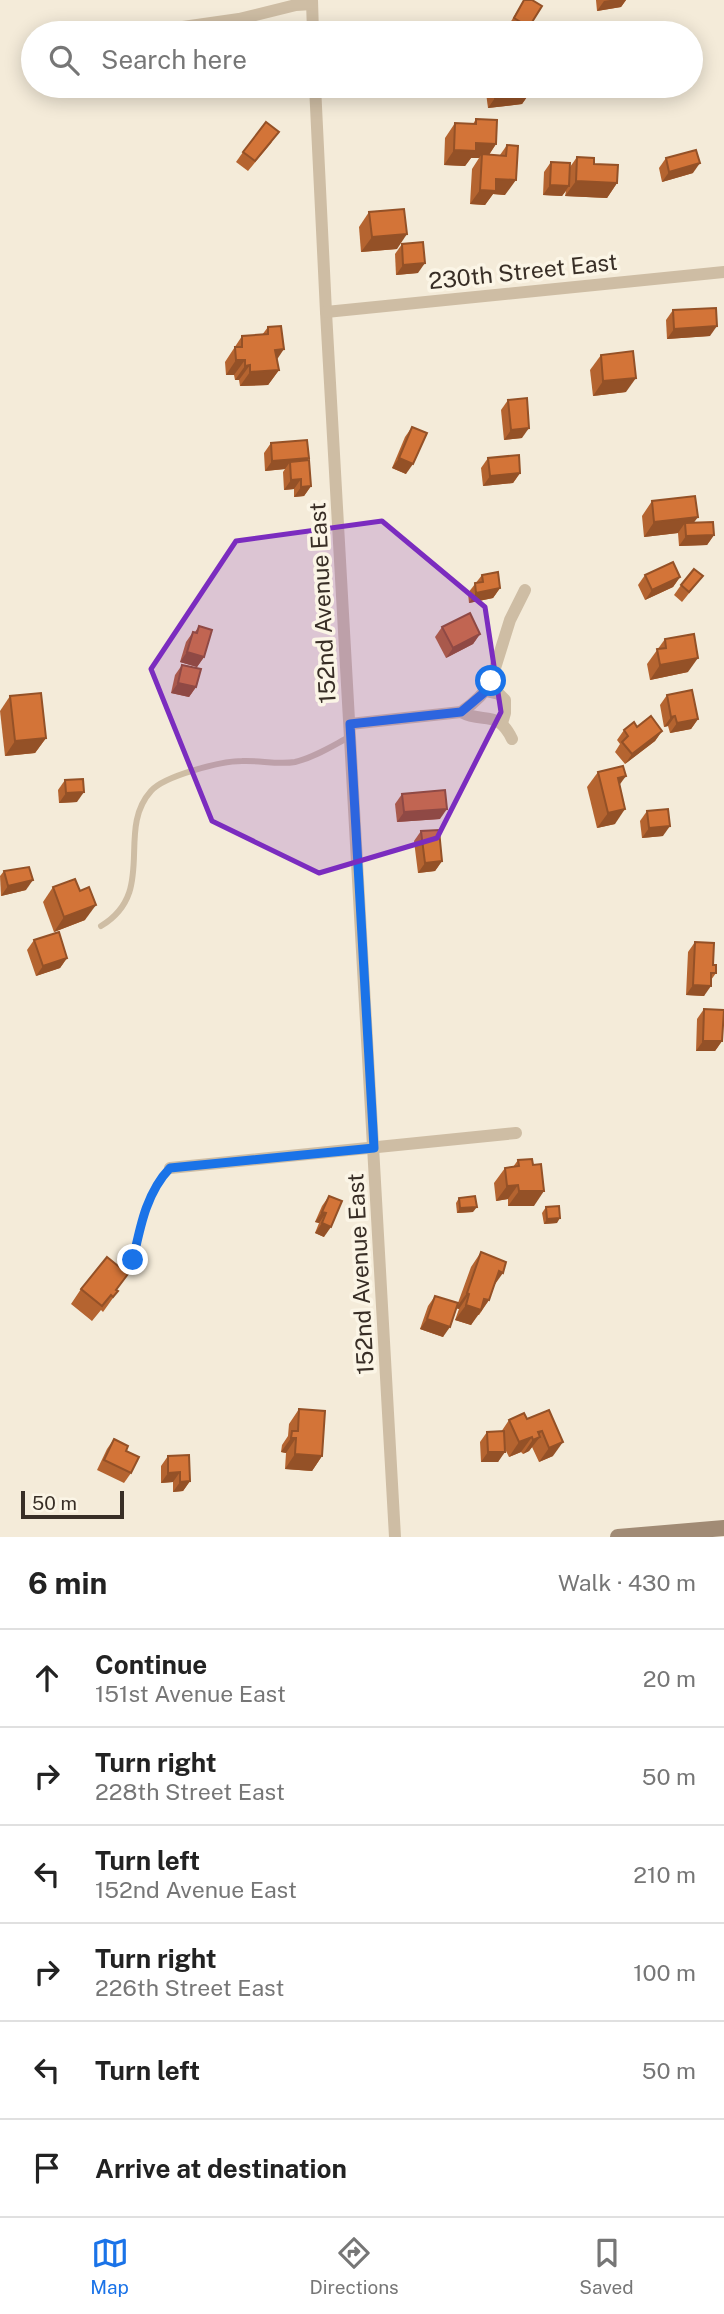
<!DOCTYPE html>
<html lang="en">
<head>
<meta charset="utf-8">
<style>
  :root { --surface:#fff; --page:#f2f2f2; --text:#222; --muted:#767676; --line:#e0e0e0; --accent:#1a73e8 }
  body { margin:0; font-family:"Public Sans",sans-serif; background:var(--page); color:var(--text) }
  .scale { position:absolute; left:21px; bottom:18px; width:103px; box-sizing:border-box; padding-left:7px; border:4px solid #382e26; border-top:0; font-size:19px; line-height:24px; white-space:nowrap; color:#382e26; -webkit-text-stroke:5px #fbf5e6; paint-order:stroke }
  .stop { position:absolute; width:21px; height:21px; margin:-16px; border:5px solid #1a73e8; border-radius:50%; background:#fff }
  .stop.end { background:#1a73e8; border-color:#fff; box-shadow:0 2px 7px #0008 }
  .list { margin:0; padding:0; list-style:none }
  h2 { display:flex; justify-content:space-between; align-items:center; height:91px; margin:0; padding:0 28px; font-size:30px }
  h2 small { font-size:23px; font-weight:400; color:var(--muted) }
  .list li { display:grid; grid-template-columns:46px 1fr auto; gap:21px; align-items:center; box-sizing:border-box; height:98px; padding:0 28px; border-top:2px solid var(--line) }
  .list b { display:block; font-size:26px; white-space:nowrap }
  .list p { margin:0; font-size:23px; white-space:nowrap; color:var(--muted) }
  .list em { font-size:23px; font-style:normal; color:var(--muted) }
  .icon { flex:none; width:38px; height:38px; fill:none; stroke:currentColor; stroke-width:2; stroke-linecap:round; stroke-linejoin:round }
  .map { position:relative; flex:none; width:724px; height:1537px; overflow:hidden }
  .search { position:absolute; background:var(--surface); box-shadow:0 4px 18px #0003; left:21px; right:21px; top:21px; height:77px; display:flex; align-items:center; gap:18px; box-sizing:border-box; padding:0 24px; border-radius:38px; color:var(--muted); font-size:26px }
  .sheet { height:679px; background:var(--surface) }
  nav { display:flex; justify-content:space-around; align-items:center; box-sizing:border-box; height:98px; border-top:2px solid var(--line); background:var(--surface); font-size:19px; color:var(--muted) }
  nav a { display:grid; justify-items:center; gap:4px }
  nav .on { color:var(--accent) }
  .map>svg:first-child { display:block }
</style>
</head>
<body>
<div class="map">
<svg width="724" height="1537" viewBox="0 0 724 1537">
  <rect width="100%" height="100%" fill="#f4ebd9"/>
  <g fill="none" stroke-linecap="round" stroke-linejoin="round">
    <g stroke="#cebda4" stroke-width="6">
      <path d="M101,926C158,892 115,831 151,791C164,776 221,761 242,761C259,760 278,765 295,762C315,757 332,746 349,737"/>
      <path d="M133,1260C140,1227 147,1193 170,1168"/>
    </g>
    <g stroke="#cebda4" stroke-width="12">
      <polyline points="312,0 313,33"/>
      <polyline points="183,27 239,19 296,5 312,4"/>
      <polyline points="315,86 326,312 395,1537"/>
      <polyline points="326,312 724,272"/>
      <polyline points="486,691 499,694 505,700 505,713 502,723"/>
      <path d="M461,712C483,724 498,709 512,739"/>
      <path d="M350,724L461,712C473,704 484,695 491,681L510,620L525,590"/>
      <polyline points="170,1168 516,1133"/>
    </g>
    <polyline stroke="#a18b75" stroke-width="16" points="618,1537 724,1528"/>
  </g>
  <g fill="#b56430">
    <polygon points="524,0 529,27 525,33 516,33 507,28"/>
    <polygon points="596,0 626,0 621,7 597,11"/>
    <polygon points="237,86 255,86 241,93"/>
    <polygon points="491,86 528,86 529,94 522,104 488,108 486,93"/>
    <polygon points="476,119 496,144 489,155 500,155 507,145 505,195 493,194 485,205 470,204 472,169 479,158 471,158 465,166 444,165 445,138 455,123 473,124"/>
    <polygon points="272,142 248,171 236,162 243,152"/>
    <polygon points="577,157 594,164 617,183 607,198 565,196 566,191 562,196 543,195 544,172 551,162 570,167"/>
    <polygon points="666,158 693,173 662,182 659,168"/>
    <polygon points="369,212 397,249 361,252 359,227"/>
    <polygon points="402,244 418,273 396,275 395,254"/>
    <polygon points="673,310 710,336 667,339 666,320"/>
    <polygon points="268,327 279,370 268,385 240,386 239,380 235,380 234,375 226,375 225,362 242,336 262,335"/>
    <polygon points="601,355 626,392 593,396 590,370"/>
    <polygon points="508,400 522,438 504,440 501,410"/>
    <polygon points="412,427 406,474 392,468 405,437"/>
    <polygon points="271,443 307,461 311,486 304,496 294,497 294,489 284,490 283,472 285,469 265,471 264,453"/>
    <polygon points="488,458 520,473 513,483 483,486 481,468"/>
    <polygon points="652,501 694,523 714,535 707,545 679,546 678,533 644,537 642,516"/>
    <polygon points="482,575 500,588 493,598 469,603 468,593"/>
    <polygon points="645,575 680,577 673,587 645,600 638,585"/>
    <polygon points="703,576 682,602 674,595 681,585"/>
    <polygon points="199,626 204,657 197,667 180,662 186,642 193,632 195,632"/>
    <polygon points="442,627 480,634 473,644 446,658 435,637"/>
    <polygon points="665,639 688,672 650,680 647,664"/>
    <polygon points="182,665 196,687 189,697 171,693 175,675"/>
    <polygon points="667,695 698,719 691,729 670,733 668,726 664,727 660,705"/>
    <polygon points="10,696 46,738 35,753 5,756 0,711"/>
    <polygon points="637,727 662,731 655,741 625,764 615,752 620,744 617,740 624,730"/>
    <polygon points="598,772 615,824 597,828 587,787"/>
    <polygon points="65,780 77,802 59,803 58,790"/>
    <polygon points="402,794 440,819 397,822 395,804"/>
    <polygon points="647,811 663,836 642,838 640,821"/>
    <polygon points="421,831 442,861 435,871 418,873 414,841"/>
    <polygon points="4,871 26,890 1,896 0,876"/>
    <polygon points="53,887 85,920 54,932 43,902"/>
    <polygon points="34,940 67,958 60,968 36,976 27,950"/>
    <polygon points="695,942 713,965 716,973 711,980 704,996 686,995 688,952"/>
    <polygon points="704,1009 722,1028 722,1041 715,1051 696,1051 697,1019"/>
    <polygon points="518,1160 534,1206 508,1206 508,1199 496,1201 494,1183 505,1168 513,1167"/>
    <polygon points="329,1196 324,1237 315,1233 319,1223 315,1222 322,1206"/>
    <polygon points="459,1198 473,1212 457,1213 456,1203"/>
    <polygon points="546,1207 557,1223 544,1224 542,1213"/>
    <polygon points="481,1252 494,1286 489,1300 479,1315 477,1315 471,1325 455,1320 459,1309 456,1308 443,1337 420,1329 428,1306 435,1296 458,1303 471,1267"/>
    <polygon points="81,1289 117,1290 118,1291 103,1312 101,1310 92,1321 71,1304"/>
    <polygon points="299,1409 322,1456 312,1471 285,1469 286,1453 281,1452 282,1445 288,1436 289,1424"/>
    <polygon points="549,1410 553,1456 539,1462 532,1447 529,1451 523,1454 521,1452 509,1457 505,1449 498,1462 481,1462 480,1442 487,1432 501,1432 509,1420 527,1419"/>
    <polygon points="114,1439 126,1451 131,1473 124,1483 97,1470 107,1449"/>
    <polygon points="168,1456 190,1481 183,1491 173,1492 173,1482 161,1483 161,1466"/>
  </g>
  <g fill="#945127">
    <polygon points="610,0 626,0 621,7 597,11 604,1"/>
    <polygon points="247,86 255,86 241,93"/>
    <polygon points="529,94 522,104 488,108 495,98"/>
    <polygon points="476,143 496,144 486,159 482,154 479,158 471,158 465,166 444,165 454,150"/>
    <polygon points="700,163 693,173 662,182 669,172"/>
    <polygon points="496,179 516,180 505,195 493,194 485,205 470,204 480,190"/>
    <polygon points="576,181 617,183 607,198 565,196"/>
    <polygon points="550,185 569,186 562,196 543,195"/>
    <polygon points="407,234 397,249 361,252 372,237"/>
    <polygon points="425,263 418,273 396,275 403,265"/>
    <polygon points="717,326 710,336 667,339 674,329"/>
    <polygon points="284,349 274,364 275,350"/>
    <polygon points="236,360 245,360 234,375 226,375"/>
    <polygon points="250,365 239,380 235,380 245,366"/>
    <polygon points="279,370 268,385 240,386 250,372"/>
    <polygon points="636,378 626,392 593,396 603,381"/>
    <polygon points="529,428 522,438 504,440 511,430"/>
    <polygon points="309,458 302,468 290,462 285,469 265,471 272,461"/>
    <polygon points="399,458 413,464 406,474 392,468"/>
    <polygon points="520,473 513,483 483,486 490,476"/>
    <polygon points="301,479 294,489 284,490 291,480"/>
    <polygon points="311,486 304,496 294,497 301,487"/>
    <polygon points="698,517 687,532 685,523 678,533 644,537 654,522"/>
    <polygon points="714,535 707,545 679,546 686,536"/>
    <polygon points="680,577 673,587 645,600 652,590"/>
    <polygon points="500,588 493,598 469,603 476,593"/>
    <polygon points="480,634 473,644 446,658 453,648"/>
    <polygon points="187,652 204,657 197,667 180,662"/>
    <polygon points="698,658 688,672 650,680 660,665"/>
    <polygon points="178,683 196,687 189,697 171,693"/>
    <polygon points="675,716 668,726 664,727 671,717"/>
    <polygon points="698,719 691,729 670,733 677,723"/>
    <polygon points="662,731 655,741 625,764 632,754"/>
    <polygon points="46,738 35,753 5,756 15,741"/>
    <polygon points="626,776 615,791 618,778"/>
    <polygon points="84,792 77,802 59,803 66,793"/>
    <polygon points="447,809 440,819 397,822 404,812"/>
    <polygon points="625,809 615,824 597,828 608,813"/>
    <polygon points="670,826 663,836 642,838 649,828"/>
    <polygon points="442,861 435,871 418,873 425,863"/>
    <polygon points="33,880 26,890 1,896 8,886"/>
    <polygon points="96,905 85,920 54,932 64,917"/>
    <polygon points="67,958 60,968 36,976 43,966"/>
    <polygon points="693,985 711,986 704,996 686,995"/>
    <polygon points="703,1041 722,1041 715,1051 696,1051"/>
    <polygon points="518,1185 508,1199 496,1201 507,1186"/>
    <polygon points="519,1191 544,1191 534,1206 508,1206"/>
    <polygon points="477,1207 473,1212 457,1213 460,1208"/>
    <polygon points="322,1212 326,1213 319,1223 315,1222"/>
    <polygon points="560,1218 557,1223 544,1224 547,1219"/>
    <polygon points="322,1223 331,1227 324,1237 315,1233"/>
    <polygon points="499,1271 503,1273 493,1287"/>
    <polygon points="467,1293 469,1294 459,1309 456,1308"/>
    <polygon points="484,1299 489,1300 471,1325 455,1320 466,1305"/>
    <polygon points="427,1319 450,1327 443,1337 420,1329"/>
    <polygon points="542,1431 536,1438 540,1437 529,1451 523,1454 538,1432"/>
    <polygon points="532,1437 521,1452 509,1457 519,1442"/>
    <polygon points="291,1438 296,1438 286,1453 281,1452"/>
    <polygon points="563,1442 553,1456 539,1462 549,1448"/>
    <polygon points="488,1452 505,1452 498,1462 481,1462"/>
    <polygon points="295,1454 322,1456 312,1471 285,1469"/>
    <polygon points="180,1472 173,1482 161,1483 168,1473"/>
    <polygon points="190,1481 183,1491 173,1492 180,1482"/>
  </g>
  <g fill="#d37438" stroke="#945127" stroke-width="2">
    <polygon points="524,0 532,0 542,6 529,27 514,18"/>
    <polygon points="250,25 255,33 234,33"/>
    <polygon points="283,26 296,29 295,33 282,33"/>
    <polygon points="494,86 528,86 529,94 495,98"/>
    <polygon points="476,119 497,120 496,144 476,143 476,151 454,150 455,123 476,124"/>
    <polygon points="266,122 279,132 255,161 243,152"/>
    <polygon points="507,145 518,146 516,180 496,179 496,191 480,190 482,154 506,156"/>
    <polygon points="696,150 700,163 669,172 666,158"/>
    <polygon points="577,157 594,158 594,164 618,165 617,183 576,181"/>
    <polygon points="551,162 570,163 569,186 550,185"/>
    <polygon points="404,209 407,234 372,237 369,212"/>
    <polygon points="423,242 425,263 403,265 402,244"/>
    <polygon points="716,308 717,326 674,329 673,310"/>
    <polygon points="281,326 284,349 275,350 279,370 250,372 250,365 245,366 245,360 236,360 235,347 242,347 242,336 268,334 268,327"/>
    <polygon points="633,351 636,378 603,381 601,355"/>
    <polygon points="527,398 529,428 511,430 508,400"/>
    <polygon points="412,427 427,433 413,464 399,458"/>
    <polygon points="307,440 309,458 272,461 271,443"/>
    <polygon points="519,455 520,473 490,476 488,458"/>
    <polygon points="309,460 311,486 301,487 301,479 291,480 290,462"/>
    <polygon points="695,496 698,517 654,522 652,501"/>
    <polygon points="713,522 714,535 686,536 685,523"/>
    <polygon points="673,562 680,577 652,590 645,575"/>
    <polygon points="694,569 703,576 689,592 681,585"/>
    <polygon points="498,572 500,588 476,593 475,583 483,582 482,575"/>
    <polygon points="470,613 480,634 453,648 442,627"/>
    <polygon points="199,626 212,630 204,657 187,652 193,632 197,633"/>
    <polygon points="694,634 698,658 660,665 657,649 666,648 665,639"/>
    <polygon points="182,665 201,669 196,687 178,683"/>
    <polygon points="692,690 698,719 677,723 675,716 671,717 667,695"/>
    <polygon points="41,693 46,738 15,741 10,696"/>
    <polygon points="651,716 662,731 632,754 622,742 628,736 624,730 634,722 637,727"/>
    <polygon points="623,766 626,776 618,778 625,809 608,813 598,772"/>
    <polygon points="83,779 84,792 66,793 65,780"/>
    <polygon points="445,790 447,809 404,812 402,794"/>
    <polygon points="668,809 670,826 649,828 647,811"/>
    <polygon points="439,830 442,861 425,863 421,831"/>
    <polygon points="29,867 33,880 8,886 4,871"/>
    <polygon points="75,879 80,891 89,887 96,905 64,917 53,887"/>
    <polygon points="59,932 67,958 43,966 34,940"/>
    <polygon points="695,942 714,943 713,965 716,965 716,973 711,973 711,986 693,985"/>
    <polygon points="704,1009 724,1010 722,1041 703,1041"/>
    <polygon points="532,1159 533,1165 541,1164 544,1191 519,1191 518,1185 507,1186 505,1168 519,1166 518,1160"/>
    <polygon points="329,1196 342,1201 331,1227 322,1223 326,1213 322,1212"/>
    <polygon points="475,1196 477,1207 460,1208 459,1198"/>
    <polygon points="559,1206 560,1218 547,1219 546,1207"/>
    <polygon points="481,1252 506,1262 503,1273 499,1271 489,1300 484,1299 481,1310 466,1305 469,1294 467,1293"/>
    <polygon points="107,1257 128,1274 116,1290 118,1291 113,1297 111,1295 102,1306 81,1289"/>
    <polygon points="435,1296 458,1303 450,1327 427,1319"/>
    <polygon points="299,1409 325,1411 322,1456 295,1454 296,1438 291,1438 292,1431 298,1431"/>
    <polygon points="549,1410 563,1442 549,1448 542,1431 538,1432 540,1437 533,1440 532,1437 519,1442 509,1420 524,1413 527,1419"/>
    <polygon points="504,1431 505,1452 488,1452 487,1432"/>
    <polygon points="114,1439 128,1446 126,1451 139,1457 131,1473 104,1460"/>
    <polygon points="189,1455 190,1481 180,1482 180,1472 168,1473 168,1456"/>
  </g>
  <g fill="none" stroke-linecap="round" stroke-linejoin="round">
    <path stroke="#1a73e8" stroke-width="9" d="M133,1260C140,1228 146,1193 170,1168L374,1148L350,724L461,712L486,691L491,681"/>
  </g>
  <path fill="#7b2cbf" fill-opacity="0.2" stroke="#7b2cbf" stroke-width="5" stroke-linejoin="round" d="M382,521L485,607L501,712L437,838L319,873L212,821L151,669L236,541Z"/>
  <g text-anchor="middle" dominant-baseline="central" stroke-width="7" stroke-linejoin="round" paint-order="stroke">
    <g font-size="23" fill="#382e26" stroke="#fbf5e6">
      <text transform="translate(523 271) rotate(-6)">230th Street East</text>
      <text transform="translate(322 603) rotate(-93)">152nd Avenue East</text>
      <text transform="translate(360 1274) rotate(-93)">152nd Avenue East</text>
    </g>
  </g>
</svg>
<div class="scale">50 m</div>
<div class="stop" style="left:491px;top:681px"></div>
<div class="stop end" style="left:133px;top:1260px"></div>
<div class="search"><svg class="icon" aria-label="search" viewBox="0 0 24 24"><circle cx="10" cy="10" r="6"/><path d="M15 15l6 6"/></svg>Search here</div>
</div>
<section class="sheet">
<h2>6 min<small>Walk · 430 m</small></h2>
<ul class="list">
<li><svg class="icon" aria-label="ahead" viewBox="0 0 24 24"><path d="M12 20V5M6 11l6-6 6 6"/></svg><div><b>Continue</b><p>151st Avenue East</p></div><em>20 m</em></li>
<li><svg class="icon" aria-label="right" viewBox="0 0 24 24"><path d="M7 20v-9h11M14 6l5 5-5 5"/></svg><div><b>Turn right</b><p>228th Street East</p></div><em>50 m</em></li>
<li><svg class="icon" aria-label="left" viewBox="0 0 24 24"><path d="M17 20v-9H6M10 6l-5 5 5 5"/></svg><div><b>Turn left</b><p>152nd Avenue East</p></div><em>210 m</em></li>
<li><svg class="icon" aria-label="right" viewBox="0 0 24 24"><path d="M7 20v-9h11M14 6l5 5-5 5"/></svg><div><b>Turn right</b><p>226th Street East</p></div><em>100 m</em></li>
<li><svg class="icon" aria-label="left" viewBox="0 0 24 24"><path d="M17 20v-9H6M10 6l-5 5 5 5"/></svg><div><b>Turn left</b></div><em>50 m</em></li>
<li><svg class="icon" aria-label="arrive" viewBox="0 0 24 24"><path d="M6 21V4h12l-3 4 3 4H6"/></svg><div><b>Arrive at destination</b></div></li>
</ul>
</section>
<nav>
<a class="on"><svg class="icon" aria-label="map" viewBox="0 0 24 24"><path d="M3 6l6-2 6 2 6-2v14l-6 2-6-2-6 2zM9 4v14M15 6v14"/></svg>Map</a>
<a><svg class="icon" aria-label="directions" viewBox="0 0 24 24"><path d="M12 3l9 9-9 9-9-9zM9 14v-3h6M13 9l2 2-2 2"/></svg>Directions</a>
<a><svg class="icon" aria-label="saved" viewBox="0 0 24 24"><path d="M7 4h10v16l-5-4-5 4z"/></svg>Saved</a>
</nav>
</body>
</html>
